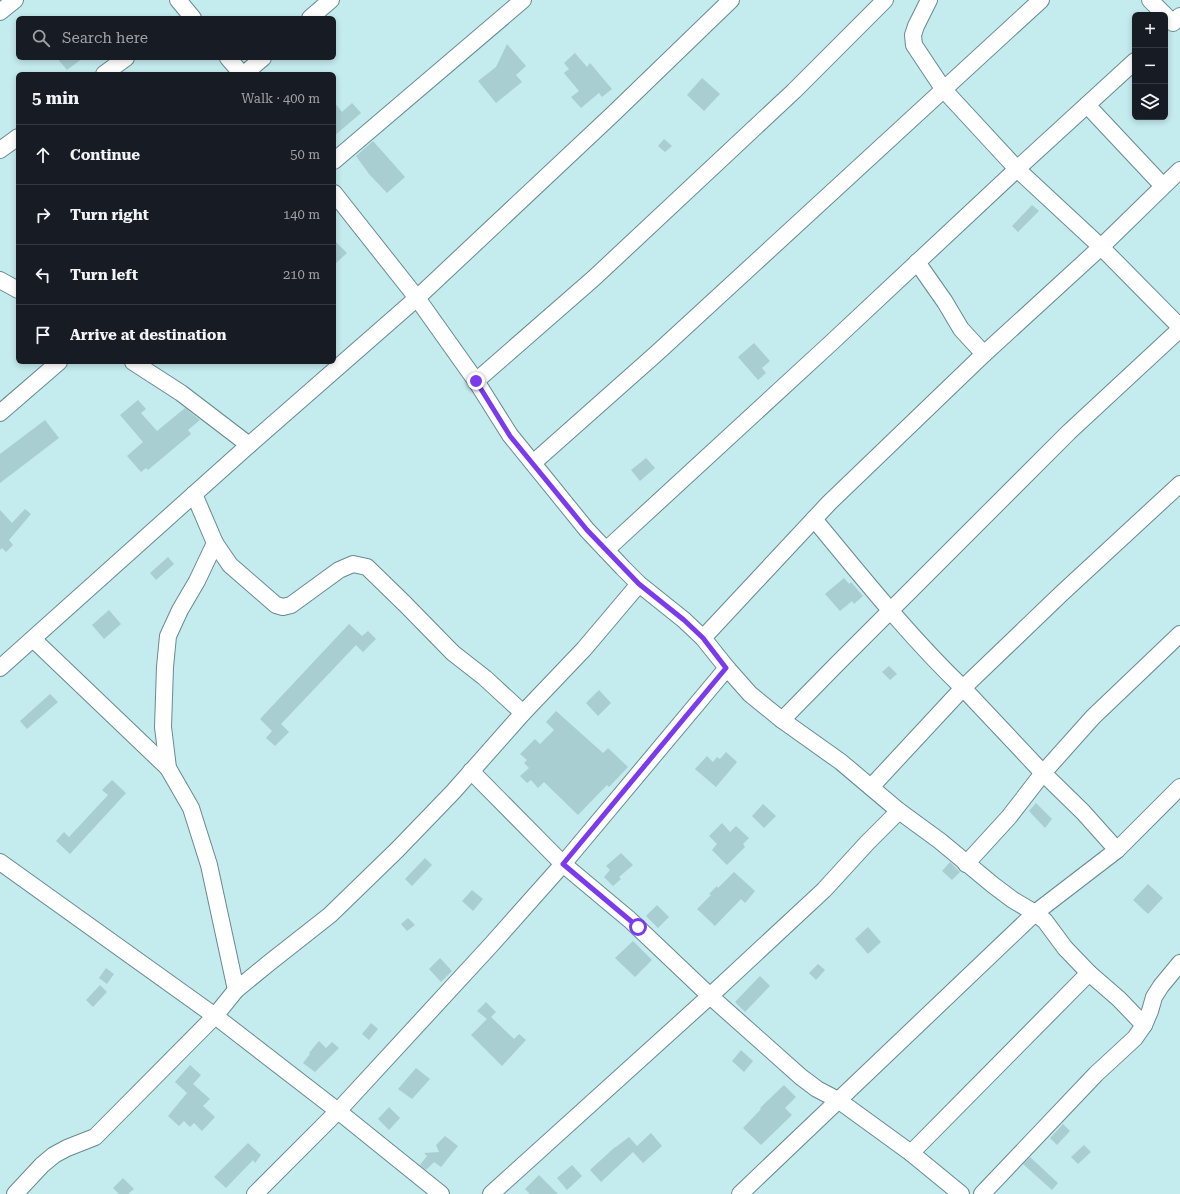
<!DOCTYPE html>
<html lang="en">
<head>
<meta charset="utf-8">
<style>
  :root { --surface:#171b24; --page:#20242c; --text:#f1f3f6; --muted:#9ea1a6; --line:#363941 }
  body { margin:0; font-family:"Roboto Serif",serif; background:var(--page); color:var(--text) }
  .controls { position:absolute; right:12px; top:12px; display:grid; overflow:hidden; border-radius:6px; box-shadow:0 2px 6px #0003 }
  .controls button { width:36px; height:36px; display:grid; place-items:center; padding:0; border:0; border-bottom:1px solid var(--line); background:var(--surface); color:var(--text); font:20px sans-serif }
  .stop { position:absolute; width:12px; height:12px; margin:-9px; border:3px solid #7c3aed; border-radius:50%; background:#fff }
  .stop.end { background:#7c3aed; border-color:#fff; box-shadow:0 1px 4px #0008 }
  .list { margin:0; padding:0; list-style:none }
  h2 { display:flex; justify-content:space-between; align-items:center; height:52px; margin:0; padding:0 16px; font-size:17px }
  h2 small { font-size:13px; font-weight:400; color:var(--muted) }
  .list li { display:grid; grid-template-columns:26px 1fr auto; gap:12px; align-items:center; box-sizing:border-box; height:60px; padding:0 16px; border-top:1px solid var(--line) }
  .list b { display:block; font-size:15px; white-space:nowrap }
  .list em { font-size:13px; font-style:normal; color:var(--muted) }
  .icon { flex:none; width:22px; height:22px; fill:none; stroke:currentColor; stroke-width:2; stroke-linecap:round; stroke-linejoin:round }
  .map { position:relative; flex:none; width:1180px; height:1194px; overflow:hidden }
  .search { position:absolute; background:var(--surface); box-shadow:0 2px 6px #0003; left:16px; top:16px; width:320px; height:44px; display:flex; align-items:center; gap:10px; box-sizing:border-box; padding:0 14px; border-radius:6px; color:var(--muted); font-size:15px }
  .panel { position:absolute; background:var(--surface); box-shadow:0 2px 6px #0003; left:16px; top:72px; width:320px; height:292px; border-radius:6px }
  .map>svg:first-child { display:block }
</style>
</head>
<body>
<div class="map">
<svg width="1180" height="1194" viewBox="0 0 1180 1194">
  <rect width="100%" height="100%" fill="#c4ebee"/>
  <g fill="#a8ced2">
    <polygon points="507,44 526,66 516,75 522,82 496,103 478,81 496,67"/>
    <polygon points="575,53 587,67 590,63 612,89 602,97 599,93 581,108 571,97 579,91 564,73 569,69 564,63"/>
    <polygon points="57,58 83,58 67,70"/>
    <polygon points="702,78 720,94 704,111 687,95"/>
    <polygon points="334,102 342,112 352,103 361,113 334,136"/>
    <polygon points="664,139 672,146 665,152 658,146"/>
    <polygon points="373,141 405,177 387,193 369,174 356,156"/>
    <polygon points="1032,205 1039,211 1018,232 1012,226"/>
    <polygon points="334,240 347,253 334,265"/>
    <polygon points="754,343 770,361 762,368 766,373 758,380 738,357"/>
    <polygon points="138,400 146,409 141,413 157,431 185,408 200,420 188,430 191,434 148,470 146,468 141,472 127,456 143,442 120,415"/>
    <polygon points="45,420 59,438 0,483 0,454"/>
    <polygon points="646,458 655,468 640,481 631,470"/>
    <polygon points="25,509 31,514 9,540 13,545 6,552 2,548 0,550 0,510 12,523"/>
    <polygon points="168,557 174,564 156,580 150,573"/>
    <polygon points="844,578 849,584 851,582 863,596 854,604 852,601 840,611 825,594"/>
    <polygon points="109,610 121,624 104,639 92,625"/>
    <polygon points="349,624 362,636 368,631 376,639 363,652 356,645 281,724 289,732 275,746 266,738 272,731 260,719"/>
    <polygon points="889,666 897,674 890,680 882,672"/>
    <polygon points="599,690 611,703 598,716 586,703"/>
    <polygon points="50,694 58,702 27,729 20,721"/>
    <polygon points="556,711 603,753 608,748 628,767 609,787 607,785 578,815 544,782 538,788 531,780 527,783 520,776 529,768 524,763 527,760 520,754 535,739 540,744 554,730 546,722"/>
    <polygon points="726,752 737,762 716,787 695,769 707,756 713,762 717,757 720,759"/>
    <polygon points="112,780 126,793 70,854 56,841 64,832 69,837 108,795 102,790"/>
    <polygon points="1036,803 1052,819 1045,828 1029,811"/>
    <polygon points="763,804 776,816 764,828 752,816"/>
    <polygon points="722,823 730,832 736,826 749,838 743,844 745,847 727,865 712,850 717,844 709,836"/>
    <polygon points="621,853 633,865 619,877 621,879 613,886 604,877 610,870 606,866"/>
    <polygon points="425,858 432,865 412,886 405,879"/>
    <polygon points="950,862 960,872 952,880 942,871"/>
    <polygon points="734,872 755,891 745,903 741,899 715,926 697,909 711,895 709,894 717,886 718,888"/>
    <polygon points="1148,884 1163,898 1148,914 1133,900"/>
    <polygon points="472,890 483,899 473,911 462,901"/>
    <polygon points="657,905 669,917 658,928 646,916"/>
    <polygon points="408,918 415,925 407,931 401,924"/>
    <polygon points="868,927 881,942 868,954 855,939"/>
    <polygon points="633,941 652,960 635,977 615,958"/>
    <polygon points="440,958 452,971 441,982 429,969"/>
    <polygon points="818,964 825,970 816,980 809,973"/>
    <polygon points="106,968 114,974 107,984 99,978"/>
    <polygon points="760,976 770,986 745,1012 735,1002"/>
    <polygon points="100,985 107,992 93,1007 86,1000"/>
    <polygon points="486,1002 496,1012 491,1017 514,1039 519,1034 526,1040 502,1066 471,1035 487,1019 477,1011"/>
    <polygon points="371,1023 378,1029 369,1040 362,1034"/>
    <polygon points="319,1041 326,1048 332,1042 339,1048 315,1072 303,1063 310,1054 309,1053"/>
    <polygon points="741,1050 753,1061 744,1072 732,1061"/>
    <polygon points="190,1065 201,1075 193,1084 210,1099 203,1106 215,1117 202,1131 194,1123 190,1127 184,1121 179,1126 168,1116 187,1093 175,1082"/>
    <polygon points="416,1068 430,1079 412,1099 398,1089"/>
    <polygon points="784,1085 796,1097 785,1108 792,1115 761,1145 743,1128 761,1109 760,1108"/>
    <polygon points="389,1107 400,1118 389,1130 378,1119"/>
    <polygon points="1063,1124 1070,1131 1057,1145 1050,1138"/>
    <polygon points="651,1133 662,1146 643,1163 633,1152 601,1182 590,1170 615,1147 616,1147 629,1137 637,1146"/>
    <polygon points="445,1136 458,1146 441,1167 434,1162 426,1170 420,1165 427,1156 424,1153 439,1152 436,1145"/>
    <polygon points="248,1143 261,1155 255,1163 253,1160 226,1188 214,1177"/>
    <polygon points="1084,1145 1091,1152 1078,1164 1071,1157"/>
    <polygon points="1030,1157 1058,1183 1052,1190 1023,1164"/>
    <polygon points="572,1165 582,1176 567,1190 557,1178"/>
    <polygon points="539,1175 558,1194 530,1194 525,1189"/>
    <polygon points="123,1178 134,1189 128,1194 119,1194 113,1188"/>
  </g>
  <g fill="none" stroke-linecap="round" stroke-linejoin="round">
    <defs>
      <g id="minor">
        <polyline points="178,0 193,18"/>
        <polyline points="929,0 916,26 913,35 914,45 944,90 1017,169 1101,247 1180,327"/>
        <polyline points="1150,0 1173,23 1180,16"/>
        <polyline points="0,12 15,0"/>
        <polyline points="310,18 331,0"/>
        <polyline points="228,58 242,74"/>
        <polyline points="104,74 126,58"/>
        <polyline points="244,74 263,58"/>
        <polyline points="1087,105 1163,186"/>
        <polyline points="0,150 18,137"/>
        <polyline points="334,161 523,0"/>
        <polyline points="334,193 417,298 476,381 510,435 587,530 623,568 639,584 684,620 703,638 727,668 750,694 782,720 841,762 899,811 940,841 993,885 1013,900 1035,913 1045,921 1065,948 1089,973 1119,999 1144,1025"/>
        <polyline points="917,262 945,302 961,329 984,354"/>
        <polyline points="0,280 18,290"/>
        <polyline points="133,362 181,393 249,445"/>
        <polyline points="476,381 594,278 794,91 885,0"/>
        <polyline points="0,413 59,362"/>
        <polyline points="533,463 657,353 1041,0"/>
        <polyline points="194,494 215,543 197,581 180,610 168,636 165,667 163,727 168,768 191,808 209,865 236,990"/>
        <path d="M814,519C862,577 909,636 963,688L1061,594L1180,484"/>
        <polyline points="215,543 230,565 276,605 283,607 291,605 339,570 353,564 367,567 405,604 453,653 485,678 523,713"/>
        <polyline points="606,550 831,343 1017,169 1135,61"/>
        <polyline points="703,638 829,503 984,354 1101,247 1180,170"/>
        <polyline points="33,639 168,768"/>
        <polyline points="0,668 249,445 417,298 613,114 731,0"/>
        <polyline points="782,720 836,665 1069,432 1180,329"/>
        <polyline points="471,771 563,864 630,920 710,996 801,1077 817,1089 838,1100 911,1153 961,1194"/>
        <polyline points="871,787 963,688 1043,773 1083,812 1117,850"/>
        <polyline points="0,862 215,1016 338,1111 441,1194"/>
        <polyline points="966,864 1009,817 1043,773 1093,717 1180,634"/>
        <polyline points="911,1153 1089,973"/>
        <polyline points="15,1194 42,1165 54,1155 67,1148 95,1137 215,1016 236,990 269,963 330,915 397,850 453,792 523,713 584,649 639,584"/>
        <polyline points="255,1194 338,1111 491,945 563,864 727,668"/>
        <polyline points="491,1194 710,996 824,890 867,843 899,811"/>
        <polyline points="740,1194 1035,913 1117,850 1180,787"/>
        <polyline points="982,1194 1096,1074 1135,1038 1144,1025 1150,1011 1154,997 1161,986 1180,963"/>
      </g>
    </defs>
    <use href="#minor" stroke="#678b8e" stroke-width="18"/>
    <use href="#minor" stroke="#fff" stroke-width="16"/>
  </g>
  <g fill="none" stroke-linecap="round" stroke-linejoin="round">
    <polyline stroke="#7c3aed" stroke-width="5" points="476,381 510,436 587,530 639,584 684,620 703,638 726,668 563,864 638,927"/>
  </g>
</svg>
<div class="controls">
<button>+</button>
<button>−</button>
<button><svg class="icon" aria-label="layers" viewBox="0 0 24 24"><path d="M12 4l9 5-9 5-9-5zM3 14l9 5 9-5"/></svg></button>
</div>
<div class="stop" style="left:638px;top:927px"></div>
<div class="stop end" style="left:476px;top:381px"></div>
<div class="search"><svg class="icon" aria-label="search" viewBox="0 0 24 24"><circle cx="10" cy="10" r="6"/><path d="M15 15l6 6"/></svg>Search here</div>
<section class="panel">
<h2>5 min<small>Walk · 400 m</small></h2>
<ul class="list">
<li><svg class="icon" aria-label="ahead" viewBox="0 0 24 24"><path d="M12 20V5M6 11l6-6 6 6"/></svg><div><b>Continue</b></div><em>50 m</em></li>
<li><svg class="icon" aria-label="right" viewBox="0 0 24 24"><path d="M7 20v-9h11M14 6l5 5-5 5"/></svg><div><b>Turn right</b></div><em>140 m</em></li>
<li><svg class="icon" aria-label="left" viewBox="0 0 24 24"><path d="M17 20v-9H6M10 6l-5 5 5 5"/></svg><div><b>Turn left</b></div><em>210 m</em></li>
<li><svg class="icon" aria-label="arrive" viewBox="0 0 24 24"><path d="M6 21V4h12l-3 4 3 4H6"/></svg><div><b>Arrive at destination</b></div></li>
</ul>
</section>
</div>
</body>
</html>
